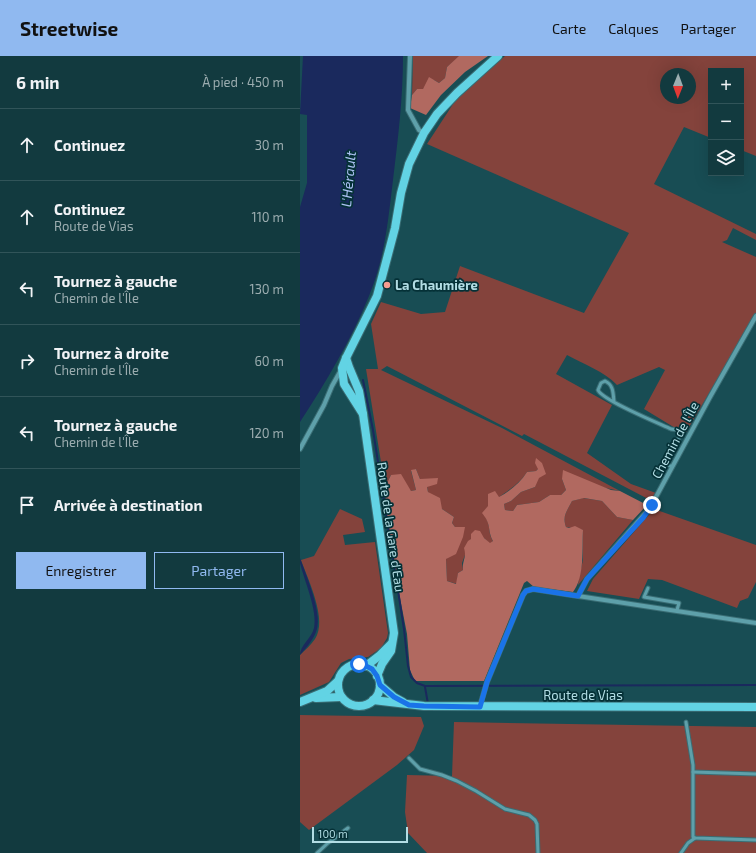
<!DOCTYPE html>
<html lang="fr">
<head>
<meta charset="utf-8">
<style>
  :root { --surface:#123a3f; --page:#1b4146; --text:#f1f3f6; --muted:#9cadb0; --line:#315459; --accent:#90b9f0 }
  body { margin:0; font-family:"Exo 2",sans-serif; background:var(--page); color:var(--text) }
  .controls { position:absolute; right:12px; top:12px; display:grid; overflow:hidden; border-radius:0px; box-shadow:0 4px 16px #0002 }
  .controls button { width:36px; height:36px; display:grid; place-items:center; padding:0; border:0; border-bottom:1px solid var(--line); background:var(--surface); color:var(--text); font:20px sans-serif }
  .compass { position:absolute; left:360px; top:12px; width:36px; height:36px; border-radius:50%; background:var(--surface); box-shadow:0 4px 16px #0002; rotate:181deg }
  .scale { position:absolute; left:12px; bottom:10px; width:96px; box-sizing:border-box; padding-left:4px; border:2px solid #b2dde4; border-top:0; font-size:11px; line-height:14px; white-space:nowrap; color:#b2dde4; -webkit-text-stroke:3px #053137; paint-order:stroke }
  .stop { position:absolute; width:12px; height:12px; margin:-9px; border:3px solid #1a73e8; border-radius:50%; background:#fff }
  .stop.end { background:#1a73e8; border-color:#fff; box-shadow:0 1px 4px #0008 }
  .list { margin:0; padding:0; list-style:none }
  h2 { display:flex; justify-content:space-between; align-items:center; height:52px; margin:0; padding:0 16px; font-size:17px }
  h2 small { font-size:13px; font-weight:400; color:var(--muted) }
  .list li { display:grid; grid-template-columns:26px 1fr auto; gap:12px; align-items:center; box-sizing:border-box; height:72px; padding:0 16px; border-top:1px solid var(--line) }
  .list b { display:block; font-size:15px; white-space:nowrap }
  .list p { margin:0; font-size:13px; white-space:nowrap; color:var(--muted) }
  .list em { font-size:13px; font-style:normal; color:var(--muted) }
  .actions { display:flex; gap:8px; padding:12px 16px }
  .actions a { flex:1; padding:9px 0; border:1px solid var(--accent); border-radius:0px; text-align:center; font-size:14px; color:var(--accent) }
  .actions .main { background:var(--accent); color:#111 }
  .icon { flex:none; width:22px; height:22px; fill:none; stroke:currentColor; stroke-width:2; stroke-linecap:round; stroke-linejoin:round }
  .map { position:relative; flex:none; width:456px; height:797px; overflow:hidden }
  header { display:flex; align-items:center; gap:24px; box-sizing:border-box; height:56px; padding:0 20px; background:var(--accent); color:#111 }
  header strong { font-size:19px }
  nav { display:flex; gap:22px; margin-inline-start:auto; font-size:14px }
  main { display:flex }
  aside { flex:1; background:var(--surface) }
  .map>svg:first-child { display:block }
</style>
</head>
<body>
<header>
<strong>Streetwise</strong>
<nav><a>Carte</a><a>Calques</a><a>Partager</a></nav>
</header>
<main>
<aside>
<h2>6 min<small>À pied · 450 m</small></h2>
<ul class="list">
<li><svg class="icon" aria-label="ahead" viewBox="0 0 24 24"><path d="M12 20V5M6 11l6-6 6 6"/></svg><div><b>Continuez</b></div><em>30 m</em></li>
<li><svg class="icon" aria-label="ahead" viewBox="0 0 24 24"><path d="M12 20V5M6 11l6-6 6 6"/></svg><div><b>Continuez</b><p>Route de Vias</p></div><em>110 m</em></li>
<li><svg class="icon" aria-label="left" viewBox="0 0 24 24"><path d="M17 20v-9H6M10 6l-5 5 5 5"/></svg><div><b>Tournez à gauche</b><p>Chemin de l'Île</p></div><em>130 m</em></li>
<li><svg class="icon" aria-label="right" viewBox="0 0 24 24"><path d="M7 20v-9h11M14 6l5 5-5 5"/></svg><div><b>Tournez à droite</b><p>Chemin de l'Île</p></div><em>60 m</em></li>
<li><svg class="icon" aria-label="left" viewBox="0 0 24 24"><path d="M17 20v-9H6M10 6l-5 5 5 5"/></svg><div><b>Tournez à gauche</b><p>Chemin de l'Île</p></div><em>120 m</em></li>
<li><svg class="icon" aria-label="arrive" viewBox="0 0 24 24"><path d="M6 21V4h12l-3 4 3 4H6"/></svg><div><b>Arrivée à destination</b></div></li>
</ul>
<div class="actions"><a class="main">Enregistrer</a><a>Partager</a></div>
</aside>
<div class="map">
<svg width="456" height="797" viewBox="0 0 456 797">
  <rect width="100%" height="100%" fill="#184d54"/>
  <g fill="#84433c" fill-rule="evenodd">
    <polygon points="113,0 159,0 159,1 147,11 145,22 139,27 134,24 123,33 117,33 112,39"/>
    <path d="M205,0H456V100L441,94V15H411V82L384,71L354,128L456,178V184L433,172L427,184L422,186L456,201V257L385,378L344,353L365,314L359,311L317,329C304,315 283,308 267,299L256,318L312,349L287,397L331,428L356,437L350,444L224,378L222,380L87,310L81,314L202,372L320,435L262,423L266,434L261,439H250L239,446L217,449L213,455L205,454L204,448L211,445L221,436L235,431L238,413L236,415L227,416C216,434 194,440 183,457C192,469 187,475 193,485L190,488L184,482L171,483L162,507L163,514L158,517L157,528L147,525L146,503L164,471H155L152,467L154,461L142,453L128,436L127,431L120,423L116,413L111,415L116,434L111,435L91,419L85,431L66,313H78L71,268L81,246L121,258L145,256L160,210L284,257L329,177L127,88L155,45ZM366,18H390V42H366Z"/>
    <path d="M283,442L302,445L317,461L333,464L278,529L279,521L283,504V474L266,471C262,460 267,455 272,445Z"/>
    <path d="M40,453L62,463L65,476L43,479L45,489L75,486L88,577L87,582L81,592L68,601L49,603L41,607L29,626L0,639V599C5,594 11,589 15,583C28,564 8,524 1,504L14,500Z"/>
    <polygon points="354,453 456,489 456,526 448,542 440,545 437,552 362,524 348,523 339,543 287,535 293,523"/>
    <polygon points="0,659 121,661 124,670 114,694 97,709 9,774 0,766"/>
    <polygon points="154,666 456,671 456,797 127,797 108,777 105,756 107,719 152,720"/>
  </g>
  <g fill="#b16960">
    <polygon points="159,0 188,0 165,16 141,39 126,59 110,52 112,39 117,33 123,33 129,21 139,27 145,22 147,11"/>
    <path d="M236,402L242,407L246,418L239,422L235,431L221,436L211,445L204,448L205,454L213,455L217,449L239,446L250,439H261L266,434L262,423L263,414L311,434L320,435L347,449L333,464L317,461L302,445L284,442L272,445C267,455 262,460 266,471L269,472L275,470L283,474C282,492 285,521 273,536L234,531L227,525L224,527L184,625H115L110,614L107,578L94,511L86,451L85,431L91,419L101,418L111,435L116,434L111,414L116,413L120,423L138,422L137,428L127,431L128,436L140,442L142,453L154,461L152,467L155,471H165L163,481L156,498L146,503L147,525L156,528L158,517L163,514C162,504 167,502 164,492L168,485L171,483V478L175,474L180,475L184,482L190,487L193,485C187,474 192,469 182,457L188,450V438L195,435L199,441C210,435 220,427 227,416L236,415L238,413L235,407Z"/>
  </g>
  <g fill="#1a295d">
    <path d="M3,0H103C103,42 98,83 93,124C88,165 85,201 69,240C51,284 26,326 0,366V151L7,127V59L0,58Z"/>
    <path d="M0,502C6,519 22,556 17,573C14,583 7,591 0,599C0,589 12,582 14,572C18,555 4,524 0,507Z"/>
  </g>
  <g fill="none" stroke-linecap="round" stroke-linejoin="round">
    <g stroke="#1a295d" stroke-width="2">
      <polyline points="63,324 73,374 104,573 108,610 111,621 117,627 125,630 456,629"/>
      <polyline points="125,631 128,648"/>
    </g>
    <defs>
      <g id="service">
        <path d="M314,346C313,338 314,329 305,325L301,327L298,334C302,344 358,367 371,373L378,374L380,380L365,407L372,411"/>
        <polyline points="348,532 344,541 379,547 377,554"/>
        <polyline points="386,666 393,709 393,781 395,782 456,784"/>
        <polyline points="109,702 120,713 142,719 157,725 176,735 205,753 229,759 235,764 237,768 238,797"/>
        <polyline points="393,716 456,718"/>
        <polyline points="17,797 28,787 48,772"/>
        <polyline points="381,797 388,787 395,782"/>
      </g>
      <g id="minor">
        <polyline points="110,0 108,54 119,74 124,77"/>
        <polyline points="0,393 24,349 32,330 41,314"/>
        <polyline points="278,540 456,567"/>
        <polyline points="180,650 187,626 223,539 226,535 233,533 278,540 287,523 350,452 410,341 456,260"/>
      </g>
      <g id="secondary">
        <polyline points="46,302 49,311 59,335 63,358 94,577 91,595 82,608 77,620"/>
        <polyline points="63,358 44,328 42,312 46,302 77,240 95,172 101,137 109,108 124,77 137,58 157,37 198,0"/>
        <circle cx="59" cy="629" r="21"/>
        <polyline points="66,610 79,600 91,588"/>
        <polyline points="80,629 94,641 103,646"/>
        <polyline points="16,642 41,641"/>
        <polyline points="73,644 124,650 456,651"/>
        <polyline points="0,646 27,635 38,625"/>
      </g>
    </defs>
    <use href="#service" stroke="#3a6d74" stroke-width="5"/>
    <use href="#minor" stroke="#3a6d74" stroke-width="6"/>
    <use href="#secondary" stroke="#3a6d74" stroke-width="10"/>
    <use href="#service" stroke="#5ea0aa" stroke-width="3"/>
    <use href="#minor" stroke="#5ea0aa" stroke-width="4"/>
    <use href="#secondary" stroke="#62d3e4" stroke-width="8"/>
  </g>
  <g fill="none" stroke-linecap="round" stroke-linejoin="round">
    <polyline stroke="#1a73e8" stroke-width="5" points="59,608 66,610 72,613 77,620 80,629 94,641 109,649 124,650 180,651 187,626 223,539 226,535 233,533 278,540 287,523 343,462 352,449"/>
  </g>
  <circle fill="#f59c91" stroke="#053137" stroke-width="1.5" cx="87" cy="229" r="4"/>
  <g text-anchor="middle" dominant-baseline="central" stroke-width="3.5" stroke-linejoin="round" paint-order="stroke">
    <g font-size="13" font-weight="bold" fill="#b2dde4" stroke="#053137" text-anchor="start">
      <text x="95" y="229">La Chaumière</text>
    </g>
    <g font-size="13" fill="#b2dde4" stroke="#053137">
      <text transform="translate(375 384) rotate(-62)">Chemin de l'Île</text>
      <text transform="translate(91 471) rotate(82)">Route de la Gare d'Eau</text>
      <text x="283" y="639">Route de Vias</text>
    </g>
    <g font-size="14" font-style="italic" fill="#aec2f4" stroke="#053137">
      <text transform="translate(48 123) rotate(-85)">L'Hérault</text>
    </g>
  </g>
</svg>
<div class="controls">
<button>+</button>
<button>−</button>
<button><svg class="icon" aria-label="layers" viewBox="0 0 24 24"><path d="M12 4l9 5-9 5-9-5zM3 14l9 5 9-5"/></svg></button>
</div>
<svg class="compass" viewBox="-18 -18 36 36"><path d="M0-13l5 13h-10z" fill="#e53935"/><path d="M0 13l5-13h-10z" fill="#9cadb0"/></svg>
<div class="scale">100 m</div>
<div class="stop" style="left:59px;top:608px"></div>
<div class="stop end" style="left:352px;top:449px"></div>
</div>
</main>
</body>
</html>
